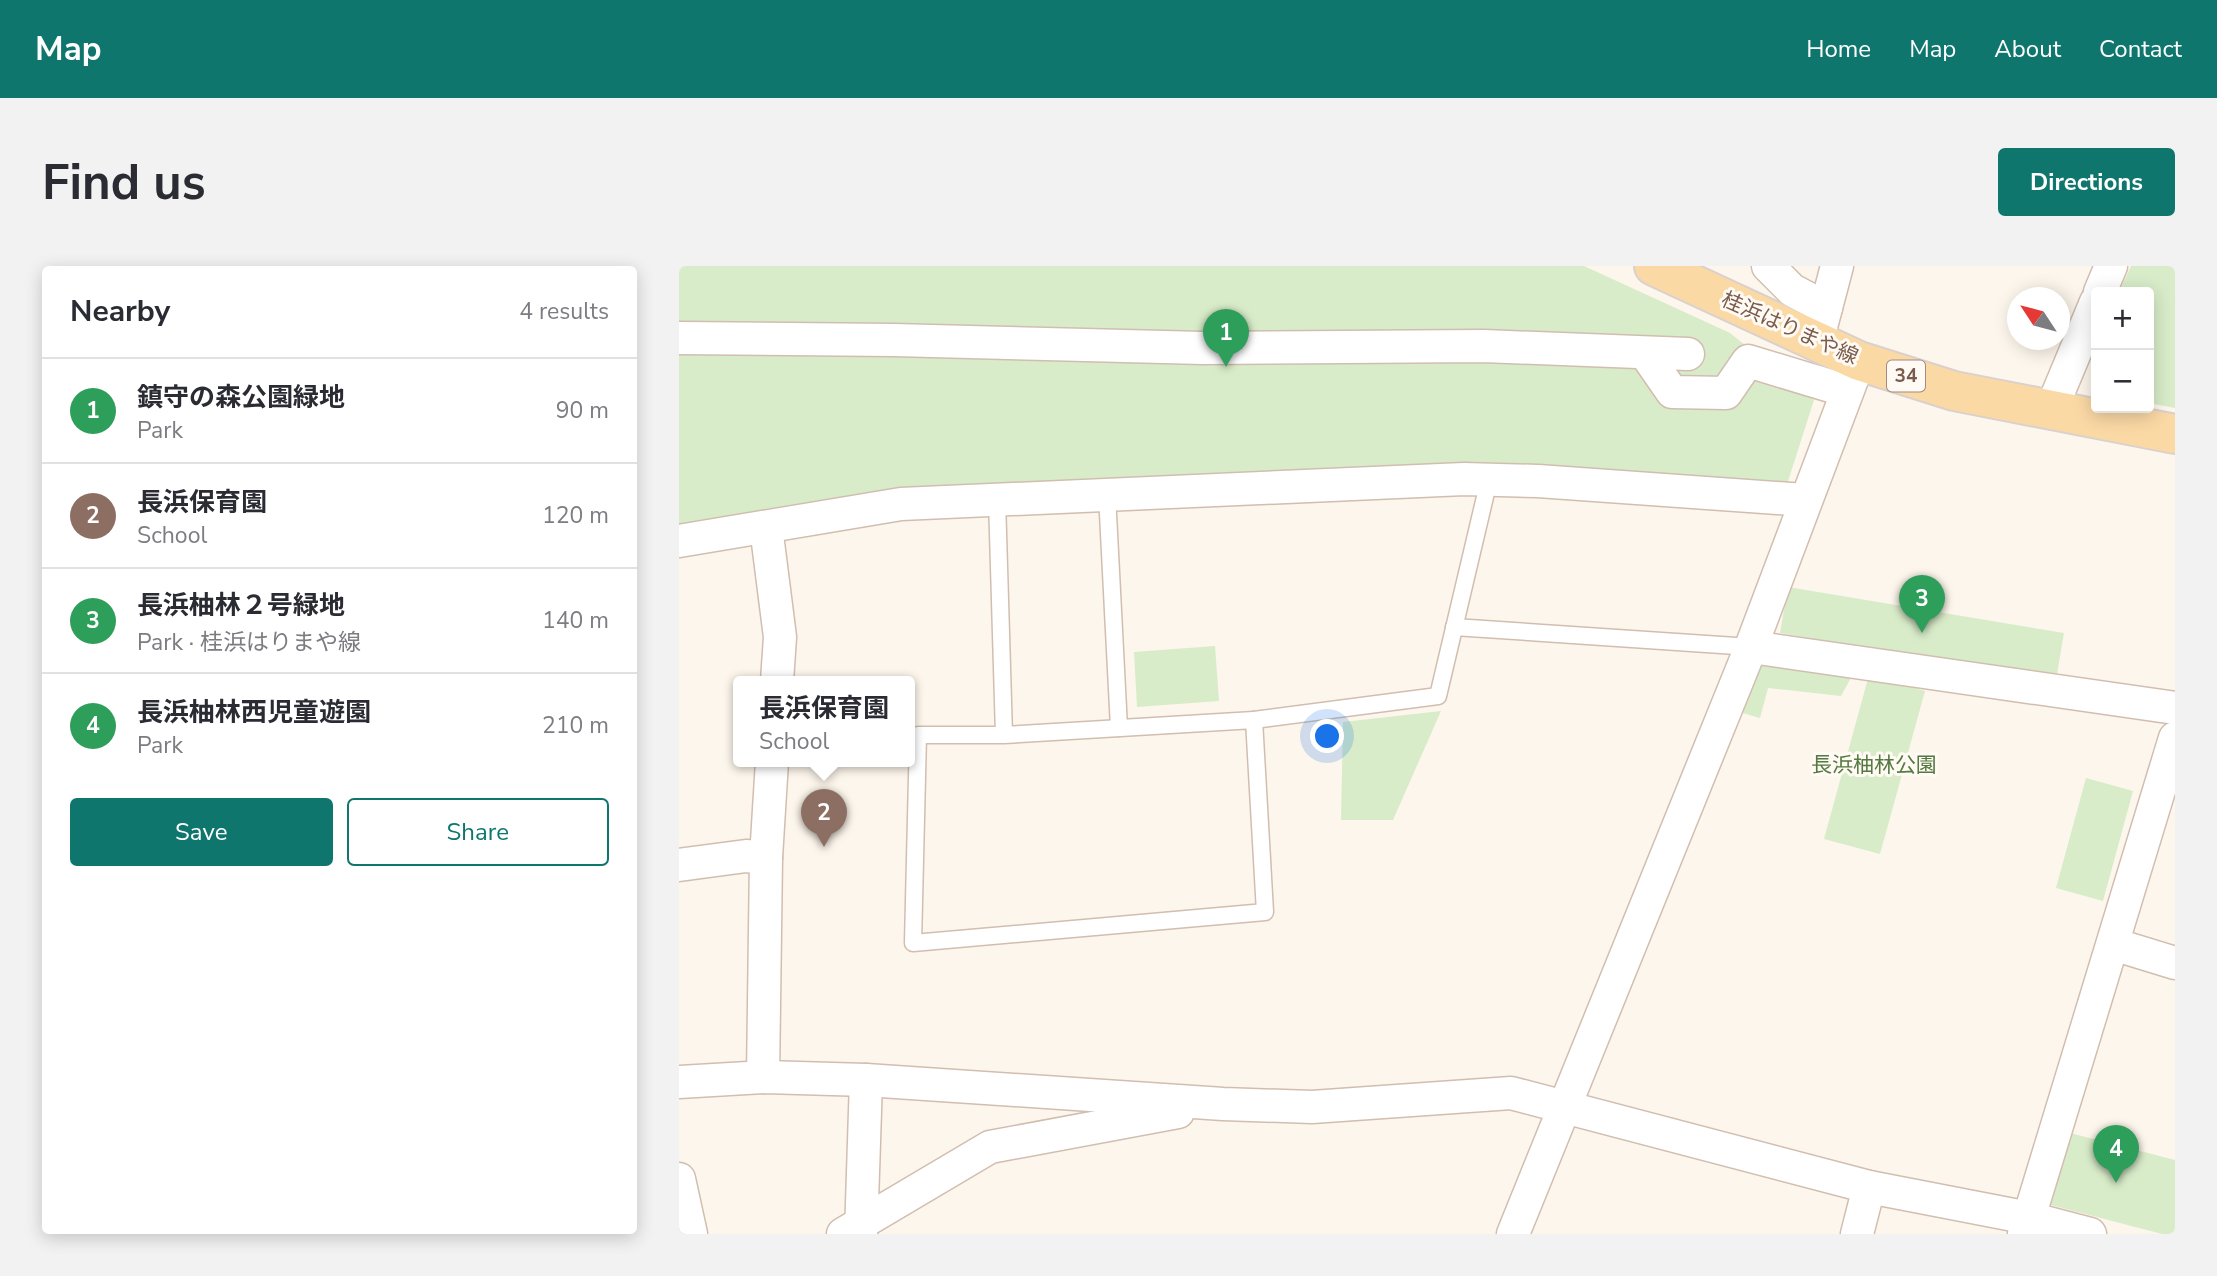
<!DOCTYPE html>
<html lang="en">
<head>
<meta charset="utf-8">
<style>
  :root { --surface:#fff; --page:#f2f2f3; --text:#2b2b33; --muted:#7c7c81; --line:#e1e1e2; --accent:#0f766e }
  body { margin:0; font-family:"Nunito Sans","Noto Sans JP",sans-serif; background:var(--page); color:var(--text) }
  .controls { position:absolute; right:21px; top:21px; display:grid; overflow:hidden; border-radius:7px; box-shadow:0 4px 18px #0003 }
  .controls button { width:63px; height:63px; display:grid; place-items:center; padding:0; border:0; border-bottom:2px solid var(--line); background:var(--surface); color:var(--text); font:35px sans-serif }
  .compass { position:absolute; left:1328px; top:21px; width:63px; height:63px; border-radius:50%; background:var(--surface); box-shadow:0 4px 18px #0003; rotate:306deg }
  .you { position:absolute; left:649px; top:471px; width:24px; height:24px; margin:-18px; border:5px solid #fff; border-radius:50%; background:#1a73e8; box-shadow:0 0 0 10px #1a73e833 }
  .badge { display:grid; place-items:center; width:46px; height:46px; border-radius:50%; background:var(--accent); color:#fff; font-size:23px; font-weight:700 }
  .pin { position:absolute; translate:-50% -58px; filter:drop-shadow(0 2px 4px #0008) }
  .pin::after { content:''; position:absolute; top:37px; width:24px; height:21px; background:inherit; clip-path:polygon(0 0,100% 0,50% 100%) }
  .popup { position:absolute; left:54px; top:410px; width:182px; height:91px; box-sizing:border-box; display:grid; place-content:center; border-radius:7px; background:var(--surface); filter:drop-shadow(0 2px 5px #0005); font-size:23px; white-space:nowrap; color:var(--muted) }
  .popup b { font-size:26px; color:var(--text) }
  .popup::after { content:''; position:absolute; left:50%; top:100%; margin-left:-14px; border:14px solid transparent; border-top-color:var(--surface) }
  .list { margin:0; padding:0; list-style:none }
  h2 { display:flex; justify-content:space-between; align-items:center; height:91px; margin:0; padding:0 28px; font-size:30px }
  h2 small { font-size:23px; font-weight:400; color:var(--muted) }
  .list li { display:grid; grid-template-columns:46px 1fr auto; gap:21px; align-items:center; box-sizing:border-box; height:105px; padding:0 28px; border-top:2px solid var(--line) }
  .list b { display:block; font-size:26px; white-space:nowrap }
  .list p { margin:0; font-size:23px; white-space:nowrap; color:var(--muted) }
  .list em { font-size:23px; font-style:normal; color:var(--muted) }
  .actions { display:flex; gap:14px; padding:21px 28px }
  .actions a { flex:1; padding:16px 0; border:2px solid var(--accent); border-radius:7px; text-align:center; font-size:24px; color:var(--accent) }
  .actions .main { background:var(--accent); color:#fff }
  .map { position:relative; flex:none; width:1496px; height:968px; overflow:hidden; border-radius:7px }
  header { display:flex; align-items:center; gap:42px; box-sizing:border-box; height:98px; padding:0 35px; background:var(--accent); color:#fff }
  header strong { font-size:33px }
  nav { display:flex; gap:38px; margin-inline-start:auto; font-size:24px }
  .intro { display:flex; align-items:center; justify-content:space-between; box-sizing:border-box; height:168px; padding:0 42px }
  h1 { margin:0; font-size:49px }
  .button { padding:18px 32px; border-radius:7px; background:var(--accent); color:#fff; font-size:24px; font-weight:700 }
  main { display:flex; gap:42px; padding:0 42px }
  aside { flex:1; background:var(--surface); border-radius:7px; box-shadow:0 4px 18px #0003 }
  .map>svg:first-child { display:block }
</style>
</head>
<body>
<header>
<strong>Map</strong>
<nav><a>Home</a><a>Map</a><a>About</a><a>Contact</a></nav>
</header>
<div class="intro"><h1>Find us</h1><a class="button">Directions</a></div>
<main>
<aside>
<h2>Nearby<small>4 results</small></h2>
<ul class="list">
<li><span class="badge" style="background:#2e9e5b">1</span><div><b>鎮守の森公園緑地</b><p>Park</p></div><em>90 m</em></li>
<li><span class="badge" style="background:#8d6e63">2</span><div><b>長浜保育園</b><p>School</p></div><em>120 m</em></li>
<li><span class="badge" style="background:#2e9e5b">3</span><div><b>長浜柚林２号緑地</b><p>Park · 桂浜はりまや線</p></div><em>140 m</em></li>
<li><span class="badge" style="background:#2e9e5b">4</span><div><b>長浜柚林西児童遊園</b><p>Park</p></div><em>210 m</em></li>
</ul>
<div class="actions"><a class="main">Save</a><a>Share</a></div>
</aside>
<div class="map">
<svg width="1496" height="968" viewBox="0 0 1496 968">
  <rect width="100%" height="100%" fill="#fdf6ec"/>
  <g fill="#d8ecc9">
    <polygon points="0,0 905,0 1051,67 1135,134 1104,231 809,204 0,263"/>
    <polygon points="1452,0 1496,0 1496,142 1470,137 1470,26 1440,26"/>
    <polygon points="1109,321 1385,367 1377,414 1101,367"/>
    <polygon points="536,380 540,435 458,441 455,386"/>
    <polygon points="1077,398 1173,410 1162,430 1089,422 1081,452 1060,446"/>
    <polygon points="1190,409 1246,425 1201,588 1145,573"/>
    <polygon points="762,445 714,554 662,554 664,456"/>
    <polygon points="1407,512 1454,525 1424,635 1377,622"/>
    <polygon points="1391,867 1496,894 1496,968 1483,968 1372,939"/>
  </g>
  <g fill="none" stroke-linecap="round" stroke-linejoin="round">
    <defs>
      <g id="lane">
        <polyline points="428,228 440,462"/>
        <polyline points="318,233 325,469 239,469 234,677 586,646 575,454 325,469"/>
        <polyline points="775,361 1072,381"/>
        <polyline points="575,454 759,430 810,214"/>
      </g>
      <g id="street">
        <polyline points="1089,0 1113,24 1147,42"/>
        <polyline points="1421,26 1432,0"/>
        <polyline points="0,72 215,74 524,82 805,80 1009,88"/>
        <polyline points="1138,76 1158,0"/>
        <polyline points="966,87 993,126 1047,127 1069,95 1168,125"/>
        <polyline points="1372,144 1417,36"/>
        <polyline points="87,261 101,371 98,415"/>
        <polyline points="0,275 222,238 785,213 859,215 1126,234"/>
        <polyline points="1072,381 1496,442"/>
        <polyline points="87,592 93,495"/>
        <polyline points="0,599 67,590 87,592 84,811"/>
        <polyline points="1434,678 1496,697"/>
        <polyline points="0,816 86,811 187,814 544,838 633,841 832,827 1190,921 1350,952 1411,968"/>
        <polyline points="0,913 12,968"/>
        <polyline points="164,968 311,881 499,846"/>
        <polyline points="182,968 187,814"/>
        <polyline points="834,968 1072,381 1180,95"/>
        <polyline points="1178,968 1190,921"/>
        <polyline points="1345,968 1496,472"/>
      </g>
      <polyline id="primary" points="975,0 1180,95 1275,125 1496,168"/>
    </defs>
    <use href="#lane" stroke="#d1beb0" stroke-width="19"/>
    <use href="#street" stroke="#d1beb0" stroke-width="35"/>
    <use href="#primary" stroke="#dad1cd" stroke-width="42"/>
    <use href="#lane" stroke="#fff" stroke-width="16"/>
    <use href="#street" stroke="#fff" stroke-width="32"/>
    <use href="#primary" stroke="#fbd9a5" stroke-width="38"/>
  </g>
  <g text-anchor="middle" dominant-baseline="central" stroke-width="6" stroke-linejoin="round" paint-order="stroke">
    <rect fill="#fffaf3" stroke="#a28b7f" stroke-width="2" x="1208" y="94.5" width="38" height="31" rx="5"/>
    <g font-size="19" font-weight="bold" fill="#7a5c4d">
      <text x="1227" y="110">34</text>
    </g>
    <g font-size="21" fill="#7a5c4d" stroke="#fffaf3">
      <text transform="translate(1111 62) rotate(24)">桂浜はりまや線</text>
    </g>
    <g font-size="21" fill="#537a41" stroke="#fffaf3">
      <text x="1195" y="499">長浜柚林公園</text>
    </g>
  </g>
</svg>
<div class="controls">
<button>+</button>
<button>−</button>
</div>
<svg class="compass" viewBox="-18 -18 36 36"><path d="M0-13l5 13h-10z" fill="#e53935"/><path d="M0 13l5-13h-10z" fill="#7c7c81"/></svg>
<div class="you"></div>
<div class="pin badge" style="left:547px;top:101px;background:#2e9e5b">1</div>
<div class="pin badge" style="left:145px;top:581px;background:#8d6e63">2</div>
<div class="popup"><b>長浜保育園</b>School</div>
<div class="pin badge" style="left:1243px;top:367px;background:#2e9e5b">3</div>
<div class="pin badge" style="left:1437px;top:917px;background:#2e9e5b">4</div>
</div>
</main>
</body>
</html>
